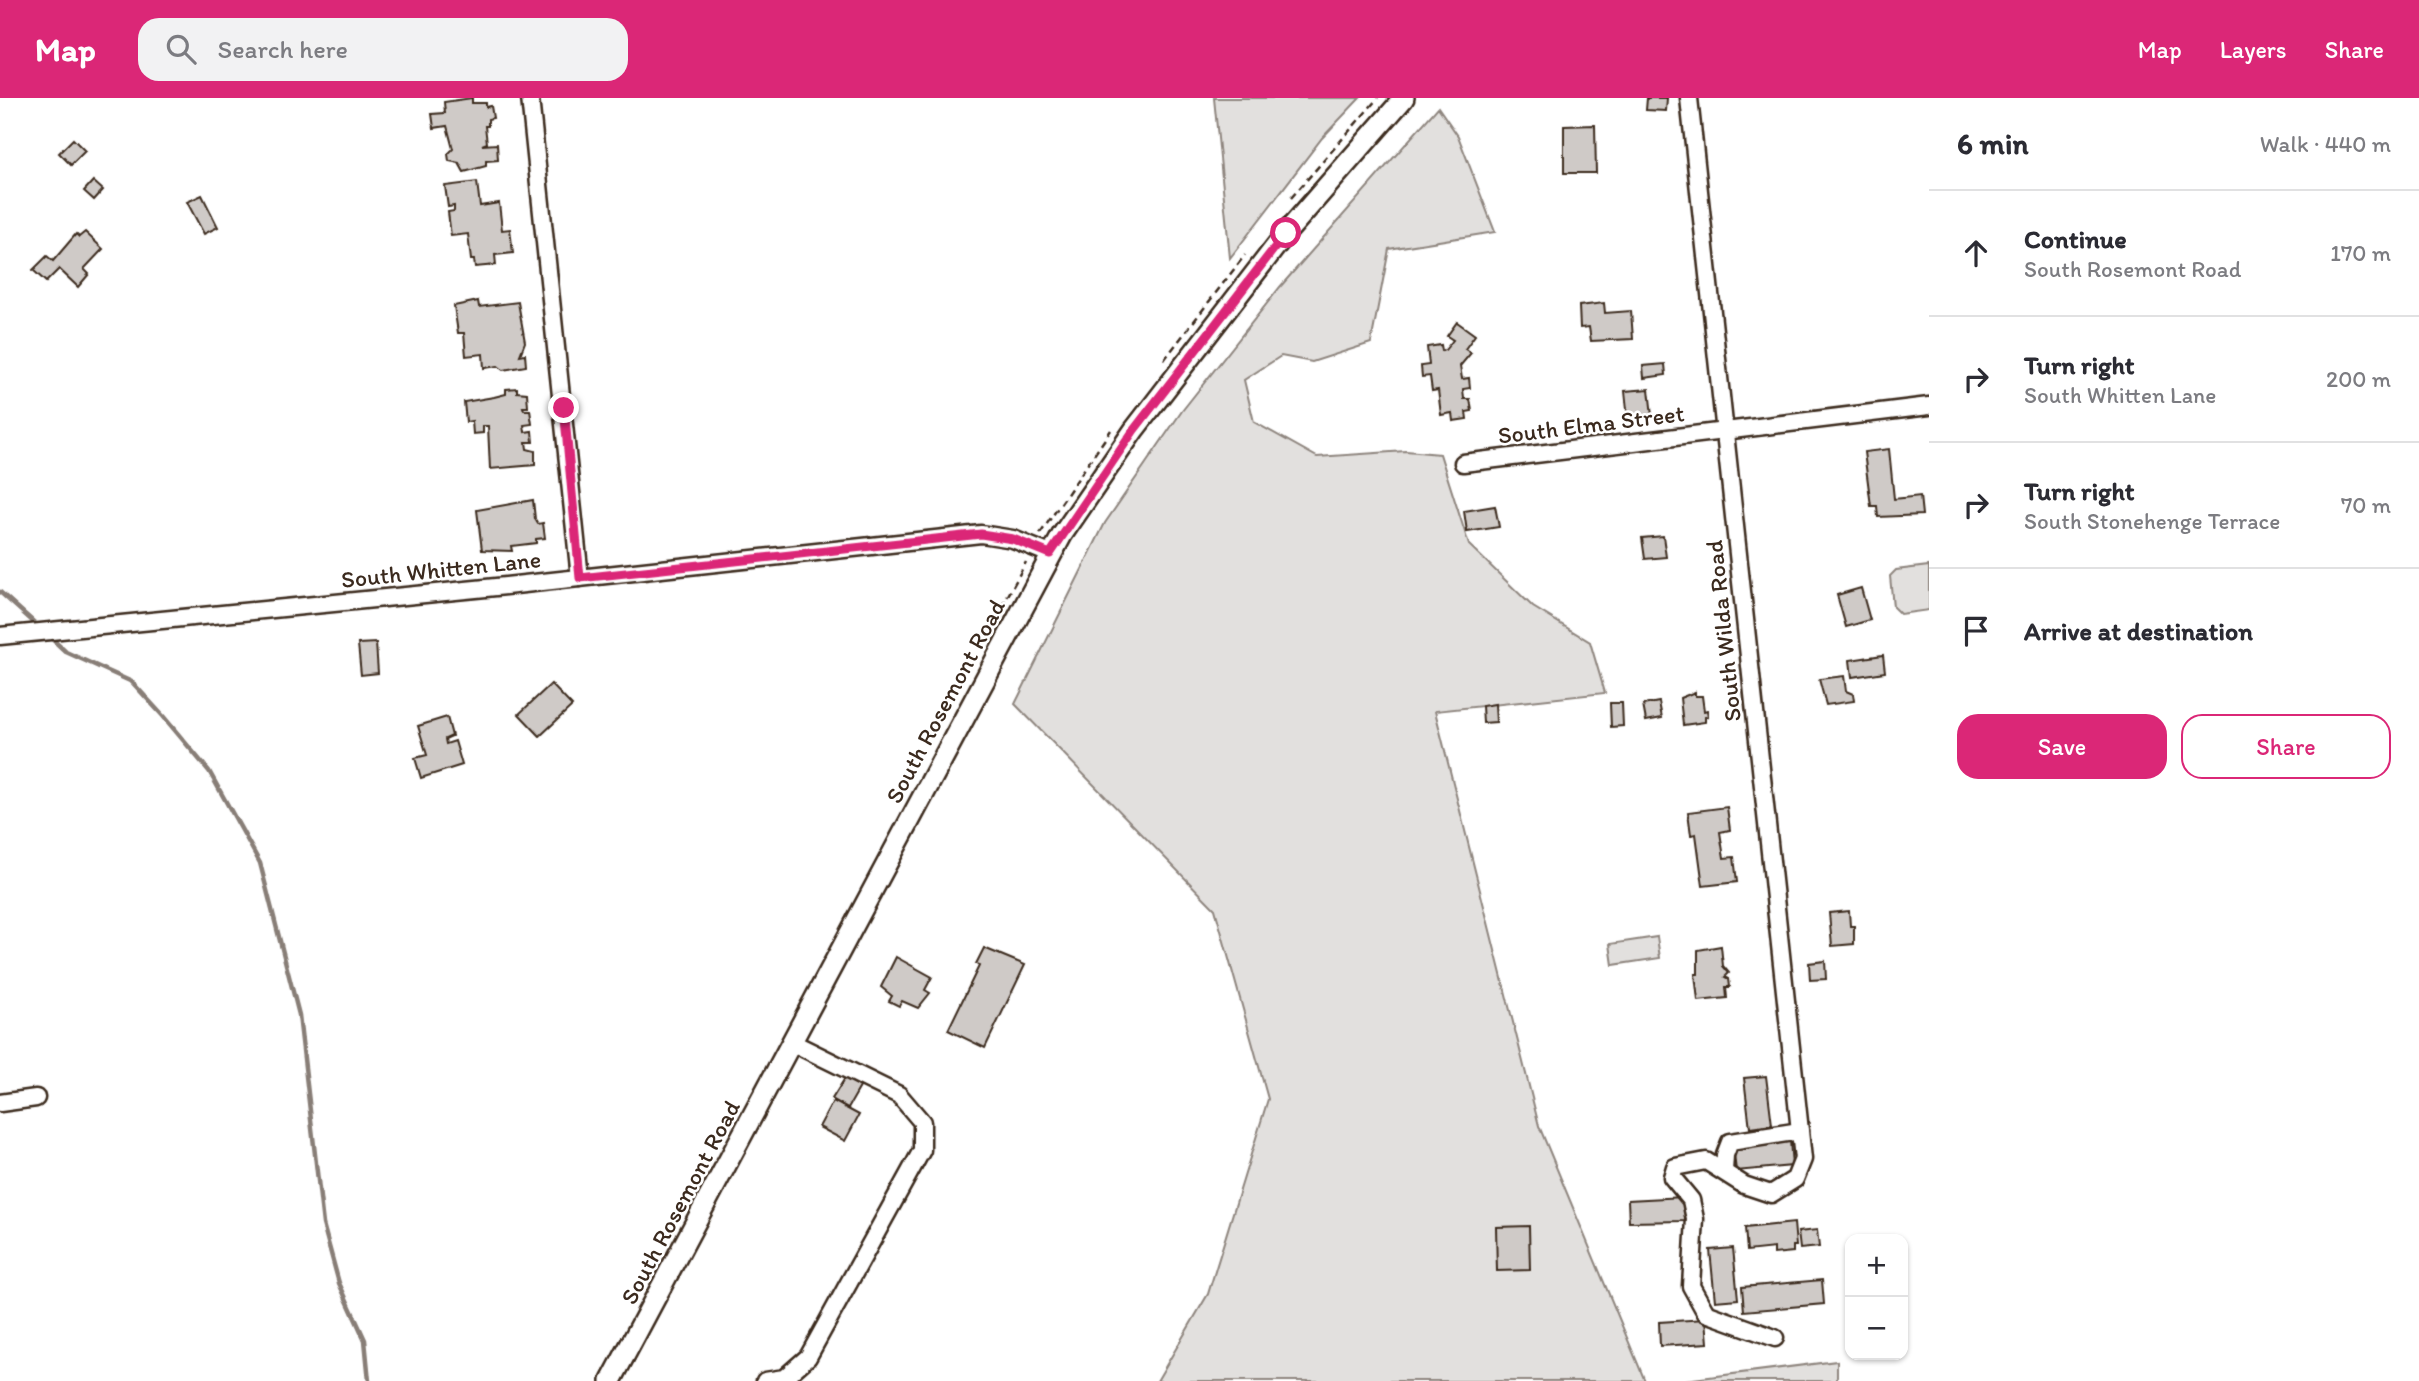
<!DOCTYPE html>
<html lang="en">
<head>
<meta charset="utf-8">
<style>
  :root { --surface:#fff; --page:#f2f2f3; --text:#2b2b33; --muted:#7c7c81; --line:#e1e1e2; --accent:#db2777 }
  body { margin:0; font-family:Itim,sans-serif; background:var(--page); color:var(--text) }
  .controls { position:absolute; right:21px; bottom:21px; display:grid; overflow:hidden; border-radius:14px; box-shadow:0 2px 5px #0004 }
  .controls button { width:63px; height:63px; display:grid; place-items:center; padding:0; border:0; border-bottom:2px solid var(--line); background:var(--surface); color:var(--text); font:35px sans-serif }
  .stop { position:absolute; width:21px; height:21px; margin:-16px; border:5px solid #db2777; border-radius:50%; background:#fff }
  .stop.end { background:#db2777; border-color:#fff; box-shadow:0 2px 7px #0008 }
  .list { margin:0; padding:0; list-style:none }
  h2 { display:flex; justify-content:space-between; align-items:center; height:91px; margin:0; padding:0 28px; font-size:30px }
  h2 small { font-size:23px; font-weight:400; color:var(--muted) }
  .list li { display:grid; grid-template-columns:46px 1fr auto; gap:21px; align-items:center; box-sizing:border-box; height:126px; padding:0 28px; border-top:2px solid var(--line) }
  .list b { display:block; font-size:26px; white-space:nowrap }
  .list p { margin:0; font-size:23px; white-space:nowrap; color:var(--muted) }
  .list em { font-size:23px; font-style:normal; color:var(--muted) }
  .actions { display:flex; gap:14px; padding:21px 28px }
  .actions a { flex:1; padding:16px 0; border:2px solid var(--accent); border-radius:21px; text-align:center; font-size:24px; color:var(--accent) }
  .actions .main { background:var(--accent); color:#fff }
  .icon { flex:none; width:38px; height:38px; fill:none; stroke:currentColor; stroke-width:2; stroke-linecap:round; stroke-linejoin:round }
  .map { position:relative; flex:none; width:1929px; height:1283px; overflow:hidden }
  header { display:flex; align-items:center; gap:42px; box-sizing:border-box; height:98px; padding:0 35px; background:var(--accent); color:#fff }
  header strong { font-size:33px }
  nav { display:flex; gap:38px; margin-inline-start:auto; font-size:24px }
  .search { width:490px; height:63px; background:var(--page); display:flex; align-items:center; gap:18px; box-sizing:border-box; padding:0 24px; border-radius:21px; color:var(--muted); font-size:26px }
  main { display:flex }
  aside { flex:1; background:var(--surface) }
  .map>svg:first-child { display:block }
</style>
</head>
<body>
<header>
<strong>Map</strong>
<div class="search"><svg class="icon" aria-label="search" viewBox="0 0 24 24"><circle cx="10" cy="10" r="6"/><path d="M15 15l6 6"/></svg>Search here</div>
<nav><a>Map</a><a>Layers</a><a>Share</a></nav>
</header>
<main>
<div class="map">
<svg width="1929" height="1283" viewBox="0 0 1929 1283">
  <rect width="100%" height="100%" fill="#fff"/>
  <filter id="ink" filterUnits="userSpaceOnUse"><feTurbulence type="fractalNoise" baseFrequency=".0143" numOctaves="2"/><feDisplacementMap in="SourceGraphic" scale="14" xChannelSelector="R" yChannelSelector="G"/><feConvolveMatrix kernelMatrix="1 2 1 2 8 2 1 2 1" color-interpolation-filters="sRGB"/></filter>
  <g filter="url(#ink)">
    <g fill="#e2e0de" stroke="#8e857e" stroke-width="2">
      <polygon points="1214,0 1360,0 1322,40 1230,160"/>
      <polygon points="1438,9 1458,38 1495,134 1389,151 1371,245 1312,264 1281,258 1244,282 1254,324 1317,359 1406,353 1440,356 1469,447 1533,509 1590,544 1605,595 1435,613 1539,1028 1645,1283 1157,1283 1208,1196 1268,1001 1215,811 1015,606 1105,425 1182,313 1280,189"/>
      <polygon points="1929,468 1929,512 1900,516 1893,509 1890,478 1896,472"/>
      <polygon points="1657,839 1660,860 1613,867 1610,846"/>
      <polygon points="1837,1263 1837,1283 1677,1283"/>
    </g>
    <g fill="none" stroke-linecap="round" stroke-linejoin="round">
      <g stroke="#887e77" stroke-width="4.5">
        <polyline points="0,494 38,528"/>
        <polyline points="50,539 66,554 132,584 163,618 209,673 260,765 299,917 323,1126 339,1185 365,1242 369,1283"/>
      </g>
    </g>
    <g fill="#cfcac7" stroke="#3b2a1e" stroke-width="2">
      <polygon points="472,0 472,5 486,5 486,9 491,8 493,20 488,21 488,28 485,28 487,45 482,47 497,46 498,62 486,63 486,68 464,74 459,65 449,63 448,56 453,51 447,28 434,30 432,16 445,15 444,4"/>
      <polygon points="1647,0 1667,0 1666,13 1646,12"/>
      <polygon points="1595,27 1596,75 1564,75 1564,28"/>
      <polygon points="73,41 85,53 71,67 59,55"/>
      <polygon points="93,83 103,92 94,102 84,93"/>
      <polygon points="477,84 480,108 499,105 502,132 510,131 513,155 495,157 496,167 475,169 474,162 471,162 468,136 451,138 448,114 454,113 454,108 448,109 445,88"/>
      <polygon points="202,97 218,129 204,136 187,104"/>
      <polygon points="85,134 103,151 84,171 89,176 78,189 59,171 46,184 33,172 47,158 53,163 76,136 79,139"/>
      <polygon points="478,203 479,209 518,204 525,244 520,257 525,256 526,268 503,272 498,268 484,270 483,256 466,258 464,235 458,235 454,208"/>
      <polygon points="1604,205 1605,215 1631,213 1633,241 1591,243 1589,229 1580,230 1579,208"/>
      <polygon points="1457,224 1475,237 1465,251 1471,255 1460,268 1462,281 1469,280 1470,290 1463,291 1464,301 1470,301 1472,313 1466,314 1467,321 1453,323 1452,315 1441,317 1438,292 1432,293 1430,278 1422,279 1421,268 1429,267 1427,249 1441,247 1442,253 1445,252 1453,242 1447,238"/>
      <polygon points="1665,266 1666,277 1644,280 1643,268"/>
      <polygon points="517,290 517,294 527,295 528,309 523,309 524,312 530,312 532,326 524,327 525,334 532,333 533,344 526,344 527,351 535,353 535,367 490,371 488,328 483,328 483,335 473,336 472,323 466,324 464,304 494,299 506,296 506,291"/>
      <polygon points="1649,291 1652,318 1628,321 1625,293"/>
      <polygon points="1889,351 1894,401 1920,398 1922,417 1878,419 1877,408 1871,408 1864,354"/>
      <polygon points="533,402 535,421 538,426 543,425 545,440 536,441 536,445 511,448 512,453 482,452 477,412"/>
      <polygon points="1495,408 1499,429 1467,434 1464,413"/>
      <polygon points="1663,438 1666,459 1645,461 1642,440"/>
      <polygon points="1861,490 1870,522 1846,529 1837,497"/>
      <polygon points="376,545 378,575 361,577 358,546"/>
      <polygon points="1883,557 1885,574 1852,579 1850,562"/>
      <polygon points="1844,578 1846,593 1853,596 1854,603 1826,607 1819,581"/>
      <polygon points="551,586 572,608 540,638 519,616"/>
      <polygon points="1695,594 1695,598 1702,598 1704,613 1707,612 1708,618 1705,619 1705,624 1683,627 1680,600"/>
      <polygon points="1659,604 1662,620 1646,623 1643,607"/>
      <polygon points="1610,605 1622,605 1623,628 1611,629"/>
      <polygon points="1495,606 1496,624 1483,625 1482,608"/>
      <polygon points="447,619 452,638 445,641 446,646 455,643 462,667 421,680 415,660 427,657 418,628"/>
      <polygon points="1727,709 1730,732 1720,734 1724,760 1734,759 1737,784 1703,788 1696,736 1691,737 1688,714"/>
      <polygon points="1849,813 1850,828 1854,828 1854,846 1832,848 1829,815"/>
      <polygon points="1721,848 1723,868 1729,875 1725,879 1729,881 1730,889 1726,889 1727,900 1698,903 1695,876 1698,876 1698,852"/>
      <polygon points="984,850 1025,867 985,950 948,932 979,868 976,866"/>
      <polygon points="896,859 932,879 925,892 930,895 918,910 902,903 899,908 889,903 892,898 881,889"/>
      <polygon points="1825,863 1826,881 1810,882 1809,865"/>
      <polygon points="1766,978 1772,1027 1750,1030 1744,980"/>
      <polygon points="845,980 860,989 848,1010 832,1001"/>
      <polygon points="833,1003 859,1017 845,1043 819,1029"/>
      <polygon points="1790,1042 1792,1068 1736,1073 1733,1048"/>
      <polygon points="1684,1099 1685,1123 1629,1124 1628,1102"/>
      <polygon points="1794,1125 1796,1148 1793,1148 1793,1154 1774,1156 1774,1150 1747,1153 1745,1130"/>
      <polygon points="1529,1128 1530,1172 1497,1173 1496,1129"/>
      <polygon points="1817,1132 1819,1149 1800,1151 1798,1134"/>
      <polygon points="1733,1150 1738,1201 1715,1203 1710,1152"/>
      <polygon points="1822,1182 1824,1206 1744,1213 1742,1189"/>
      <polygon points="1706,1221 1708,1245 1660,1248 1659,1224"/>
    </g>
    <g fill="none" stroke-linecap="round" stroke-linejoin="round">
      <defs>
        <g id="minor">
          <polyline points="530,0 580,480"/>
          <polyline points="1689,0 1803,1061 1795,1081 1771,1096 1744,1087 1706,1063 1675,1069 1672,1079 1691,1102 1695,1121 1691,1188 1706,1215 1775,1240"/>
          <polyline points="1463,365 1929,308"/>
          <polyline points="0,538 506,488 981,436 1013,441 1050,456"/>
          <polyline points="0,1005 36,1000"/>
          <polyline points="1724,1073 1725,1057 1730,1044 1800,1033"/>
          <polyline points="765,1283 784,1280 808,1259 922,1052 922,1024 899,997 793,945"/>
        </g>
        <polyline id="major" points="611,1283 1062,437 1134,332 1286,135 1404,0"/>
      </defs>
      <use href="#minor" stroke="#3b2a1e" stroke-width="21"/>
      <use href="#major" stroke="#3b2a1e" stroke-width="24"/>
      <g stroke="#3b2a1e" stroke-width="2.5" stroke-dasharray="7 5" stroke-linecap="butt">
        <polyline points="1291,100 1378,0"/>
        <polyline points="1164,262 1245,157"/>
        <polyline points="1040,436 1111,332"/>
        <polyline points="996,520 1026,464"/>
      </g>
      <use href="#minor" stroke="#fff" stroke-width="16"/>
      <use href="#major" stroke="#fff" stroke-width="19"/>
    </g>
  </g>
  <g fill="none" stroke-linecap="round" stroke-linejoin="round" filter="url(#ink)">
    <polyline stroke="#db2777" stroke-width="9" points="564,310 580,480 981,436 1013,441 1050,456 1134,332 1286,135"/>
  </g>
  <g text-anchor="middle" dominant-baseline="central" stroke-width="5" stroke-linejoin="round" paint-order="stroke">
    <g font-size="24" fill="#3b2a1e" stroke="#fff">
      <text transform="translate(1591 326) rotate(-7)">South Elma Street</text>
      <text transform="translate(441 471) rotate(-6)">South Whitten Lane</text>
      <text transform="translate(1723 533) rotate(-96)">South Wilda Road</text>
      <text transform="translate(945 603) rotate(-62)">South Rosemont Road</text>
      <text transform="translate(680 1104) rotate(-62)">South Rosemont Road</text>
    </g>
  </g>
</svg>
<div class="controls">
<button>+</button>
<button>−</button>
</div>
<div class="stop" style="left:1286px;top:135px"></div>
<div class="stop end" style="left:564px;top:310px"></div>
</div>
<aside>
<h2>6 min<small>Walk · 440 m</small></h2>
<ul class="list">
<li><svg class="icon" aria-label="ahead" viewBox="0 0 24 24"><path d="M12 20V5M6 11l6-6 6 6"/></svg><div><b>Continue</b><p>South Rosemont Road</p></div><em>170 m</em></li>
<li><svg class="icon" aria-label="right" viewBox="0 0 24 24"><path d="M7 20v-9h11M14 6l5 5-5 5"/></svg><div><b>Turn right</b><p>South Whitten Lane</p></div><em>200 m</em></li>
<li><svg class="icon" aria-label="right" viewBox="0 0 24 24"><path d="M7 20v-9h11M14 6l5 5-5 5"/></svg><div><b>Turn right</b><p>South Stonehenge Terrace</p></div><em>70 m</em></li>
<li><svg class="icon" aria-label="arrive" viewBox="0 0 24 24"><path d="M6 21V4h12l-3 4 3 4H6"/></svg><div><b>Arrive at destination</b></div></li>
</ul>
<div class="actions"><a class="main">Save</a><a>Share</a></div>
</aside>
</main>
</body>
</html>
